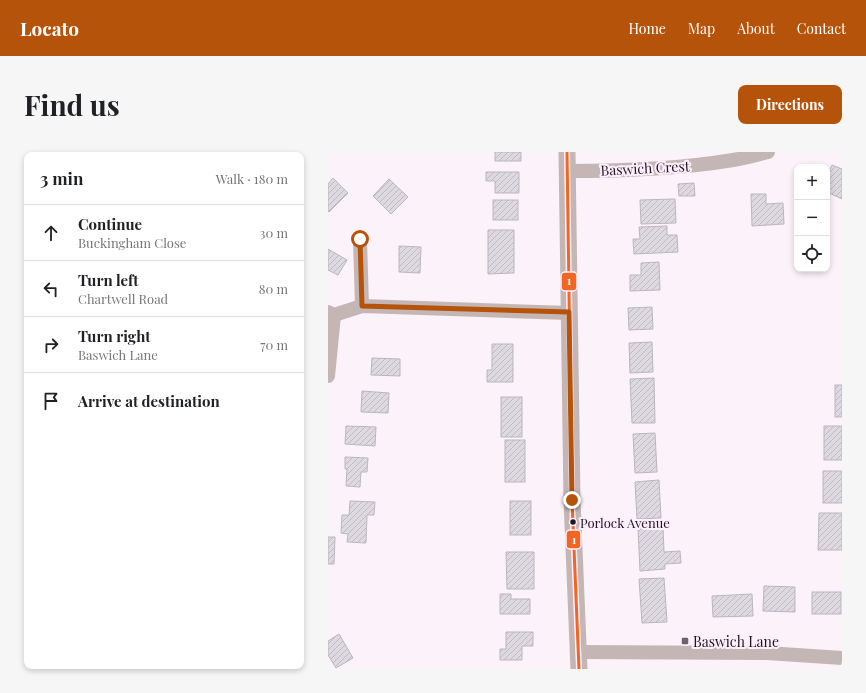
<!DOCTYPE html>
<html lang="en">
<head>
<meta charset="utf-8">
<style>
  :root { --surface:#fff; --page:#f6f6f6; --text:#202124; --muted:#757577; --line:#e0e0e0; --accent:#b45309 }
  body { margin:0; font-family:"Playfair Display",serif; background:var(--page); color:var(--text) }
  .controls { position:absolute; right:12px; top:12px; display:grid; overflow:hidden; border-radius:8px; box-shadow:0 2px 6px #0003 }
  .controls button { width:36px; height:36px; display:grid; place-items:center; padding:0; border:0; border-bottom:1px solid var(--line); background:var(--surface); color:var(--text); font:20px sans-serif }
  .stop { position:absolute; width:12px; height:12px; margin:-9px; border:3px solid #b45309; border-radius:50%; background:#fff }
  .stop.end { background:#b45309; border-color:#fff; box-shadow:0 1px 4px #0008 }
  .list { margin:0; padding:0; list-style:none }
  h2 { display:flex; justify-content:space-between; align-items:center; height:52px; margin:0; padding:0 16px; font-size:17px }
  h2 small { font-size:13px; font-weight:400; color:var(--muted) }
  .list li { display:grid; grid-template-columns:26px 1fr auto; gap:12px; align-items:center; box-sizing:border-box; height:56px; padding:0 16px; border-top:1px solid var(--line) }
  .list b { display:block; font-size:15px; white-space:nowrap }
  .list p { margin:0; font-size:13px; white-space:nowrap; color:var(--muted) }
  .list em { font-size:13px; font-style:normal; color:var(--muted) }
  .icon { flex:none; width:22px; height:22px; fill:none; stroke:currentColor; stroke-width:2; stroke-linecap:round; stroke-linejoin:round }
  .map { position:relative; flex:none; width:514px; height:517px; overflow:hidden; border-radius:8px }
  header { display:flex; align-items:center; gap:24px; box-sizing:border-box; height:56px; padding:0 20px; background:var(--accent); color:#fff }
  header strong { font-size:19px }
  nav { display:flex; gap:22px; margin-inline-start:auto; font-size:14px }
  .intro { display:flex; align-items:center; justify-content:space-between; box-sizing:border-box; height:96px; padding:0 24px }
  h1 { margin:0; font-size:28px }
  .button { padding:10px 18px; border-radius:8px; background:var(--accent); color:#fff; font-size:14px; font-weight:700 }
  main { display:flex; gap:24px; padding:0 24px }
  aside { flex:1; background:var(--surface); border-radius:8px; box-shadow:0 2px 6px #0003 }
  .map>svg:first-child { display:block }
</style>
</head>
<body>
<header>
<strong>Locato</strong>
<nav><a>Home</a><a>Map</a><a>About</a><a>Contact</a></nav>
</header>
<div class="intro"><h1>Find us</h1><a class="button">Directions</a></div>
<main>
<aside>
<h2>3 min<small>Walk · 180 m</small></h2>
<ul class="list">
<li><svg class="icon" aria-label="ahead" viewBox="0 0 24 24"><path d="M12 20V5M6 11l6-6 6 6"/></svg><div><b>Continue</b><p>Buckingham Close</p></div><em>30 m</em></li>
<li><svg class="icon" aria-label="left" viewBox="0 0 24 24"><path d="M17 20v-9H6M10 6l-5 5 5 5"/></svg><div><b>Turn left</b><p>Chartwell Road</p></div><em>80 m</em></li>
<li><svg class="icon" aria-label="right" viewBox="0 0 24 24"><path d="M7 20v-9h11M14 6l5 5-5 5"/></svg><div><b>Turn right</b><p>Baswich Lane</p></div><em>70 m</em></li>
<li><svg class="icon" aria-label="arrive" viewBox="0 0 24 24"><path d="M6 21V4h12l-3 4 3 4H6"/></svg><div><b>Arrive at destination</b></div></li>
</ul>
</aside>
<div class="map">
<svg width="514" height="517" viewBox="0 0 514 517">
  <defs>
    <pattern id="building-hatch" width="6" height="6" patternUnits="userSpaceOnUse"><rect width="6" height="6" fill="#ded9e1"/><path d="M-1 1l2-2M0 6l6-6M5 7l2-2" fill="none" stroke="#bebac1"/></pattern>
  </defs>
  <rect width="100%" height="100%" fill="#fcf2fa"/>
  <g fill="url(#building-hatch)" stroke="#bbb6be">
    <rect x="167" y="0" width="26" height="9"/>
    <polygon points="504,13 514,17 514,47 499,40 499,23"/>
    <polygon points="158,20 191,20 191,41 167,41 167,29 158,29"/>
    <polygon points="5,26 20,41 1,60 0,59 0,32"/>
    <polygon points="61,27 80,45 63,62 45,44"/>
    <polygon points="366,31 367,44 351,44 350,32"/>
    <polygon points="423,42 438,42 438,52 455,51 456,72 424,74"/>
    <polygon points="347,47 348,71 313,72 312,48"/>
    <rect x="165" y="48" width="25" height="20"/>
    <polygon points="339,74 339,83 349,83 350,100 306,102 305,87 312,87 311,75"/>
    <polygon points="160,78 186,78 186,121 160,122"/>
    <polygon points="71,94 93,95 92,121 71,120"/>
    <polygon points="0,97 19,108 10,123 0,118"/>
    <polygon points="331,110 332,138 302,139 302,123 313,123 313,111"/>
    <polygon points="324,155 325,177 301,178 300,156"/>
    <polygon points="324,190 325,220 302,221 301,191"/>
    <polygon points="164,192 185,192 185,230 159,230 159,218 164,218"/>
    <polygon points="44,206 72,207 72,224 43,223"/>
    <polygon points="326,226 327,271 304,271 302,227"/>
    <rect x="507" y="233" width="7" height="32"/>
    <polygon points="34,239 61,241 60,261 33,260"/>
    <rect x="173" y="245" width="21" height="40"/>
    <polygon points="18,274 48,275 47,294 17,292"/>
    <rect x="496" y="274" width="18" height="34"/>
    <polygon points="327,281 329,320 307,321 305,282"/>
    <rect x="177" y="288" width="20" height="42"/>
    <polygon points="17,305 40,306 39,320 33,320 32,335 18,334 19,317 17,317"/>
    <rect x="495" y="319" width="19" height="32"/>
    <polygon points="331,328 333,366 309,367 307,330"/>
    <polygon points="22,349 47,350 46,363 39,363 38,391 19,390 20,382 13,381 14,363 21,363"/>
    <rect x="182" y="349" width="21" height="34"/>
    <polygon points="491,361 514,361 514,398 490,398"/>
    <polygon points="335,375 336,400 352,399 353,411 337,412 337,417 312,419 310,377"/>
    <polygon points="0,385 7,385 6,412 0,412"/>
    <polygon points="178,400 206,400 206,437 179,437"/>
    <polygon points="336,426 339,470 314,471 311,427"/>
    <polygon points="436,434 467,435 467,460 435,459"/>
    <rect x="484" y="440" width="29" height="22"/>
    <polygon points="172,442 183,442 183,447 202,447 202,462 172,462"/>
    <polygon points="424,442 425,464 385,465 384,444"/>
    <polygon points="178,480 205,480 205,494 194,494 194,508 172,508 172,497 178,497"/>
    <polygon points="11,482 25,506 8,516 0,503 0,489"/>
  </g>
  <g fill="none" stroke-linecap="round" stroke-linejoin="round">
    <g stroke="#c4b6b4" stroke-width="14">
      <path d="M241,19C295,19 351,17 405,8C417,6 429,3 440,0"/>
      <polyline points="32,87 34,154"/>
      <polyline points="0,160 6,163 34,154 241,161"/>
      <polyline points="0,224 6,163"/>
      <polyline points="250,500 439,501 514,506"/>
    </g>
    <polyline stroke="#c4b6b4" stroke-width="17" points="239,0 244,348 251,517"/>
    <defs>
      <polyline id="bus-1" points="239,0 244,348 251,517"/>
    </defs>
    <use href="#bus-1" stroke="#ffeffd" stroke-width="6"/>
    <use href="#bus-1" stroke="#f26522" stroke-width="3"/>
  </g>
  <g fill="none" stroke-linecap="round" stroke-linejoin="round">
    <polyline stroke="#b45309" stroke-width="5" points="32,87 34,154 241,160 244,348"/>
  </g>
  <circle fill="#1e171d" stroke="#ffeffd" stroke-width="1.5" cx="245" cy="370" r="3.5"/>
  <rect fill="#6c646a" stroke="#ffeffd" stroke-width="1.5" x="353" y="485" width="8" height="8" rx="2"/>
  <g text-anchor="middle" dominant-baseline="central" stroke-width="4" stroke-linejoin="round" paint-order="stroke">
    <g font-size="13" fill="#1e171d" stroke="#ffeffd" text-anchor="start">
      <text x="252" y="370">Porlock Avenue</text>
    </g>
    <g font-size="14" fill="#1e171d" stroke="#ffeffd">
      <text transform="translate(317 16) rotate(-3)">Baswich Crest</text>
    </g>
    <g font-size="14" fill="#1e171d" stroke="#ffeffd" text-anchor="start">
      <text x="365" y="489">Baswich Lane</text>
    </g>
  </g>
  <g stroke="#ffeffd" stroke-width="1.5">
    <rect x="233" y="120" width="16" height="19" rx="4" fill="#f26522"/>
    <rect x="238" y="378" width="15" height="19" rx="4" fill="#f26522"/>
  </g>
  <g font-size="11" text-anchor="middle" font-weight="bold" fill="#fff">
    <text x="241" y="133">1</text>
    <text x="246" y="392">1</text>
  </g>
</svg>
<div class="controls">
<button>+</button>
<button>−</button>
<button><svg class="icon" aria-label="locate" viewBox="0 0 24 24"><circle cx="12" cy="12" r="6"/><path d="M12 2v4M12 18v4M2 12h4M18 12h4"/></svg></button>
</div>
<div class="stop" style="left:32px;top:87px"></div>
<div class="stop end" style="left:244px;top:348px"></div>
</div>
</main>
</body>
</html>
